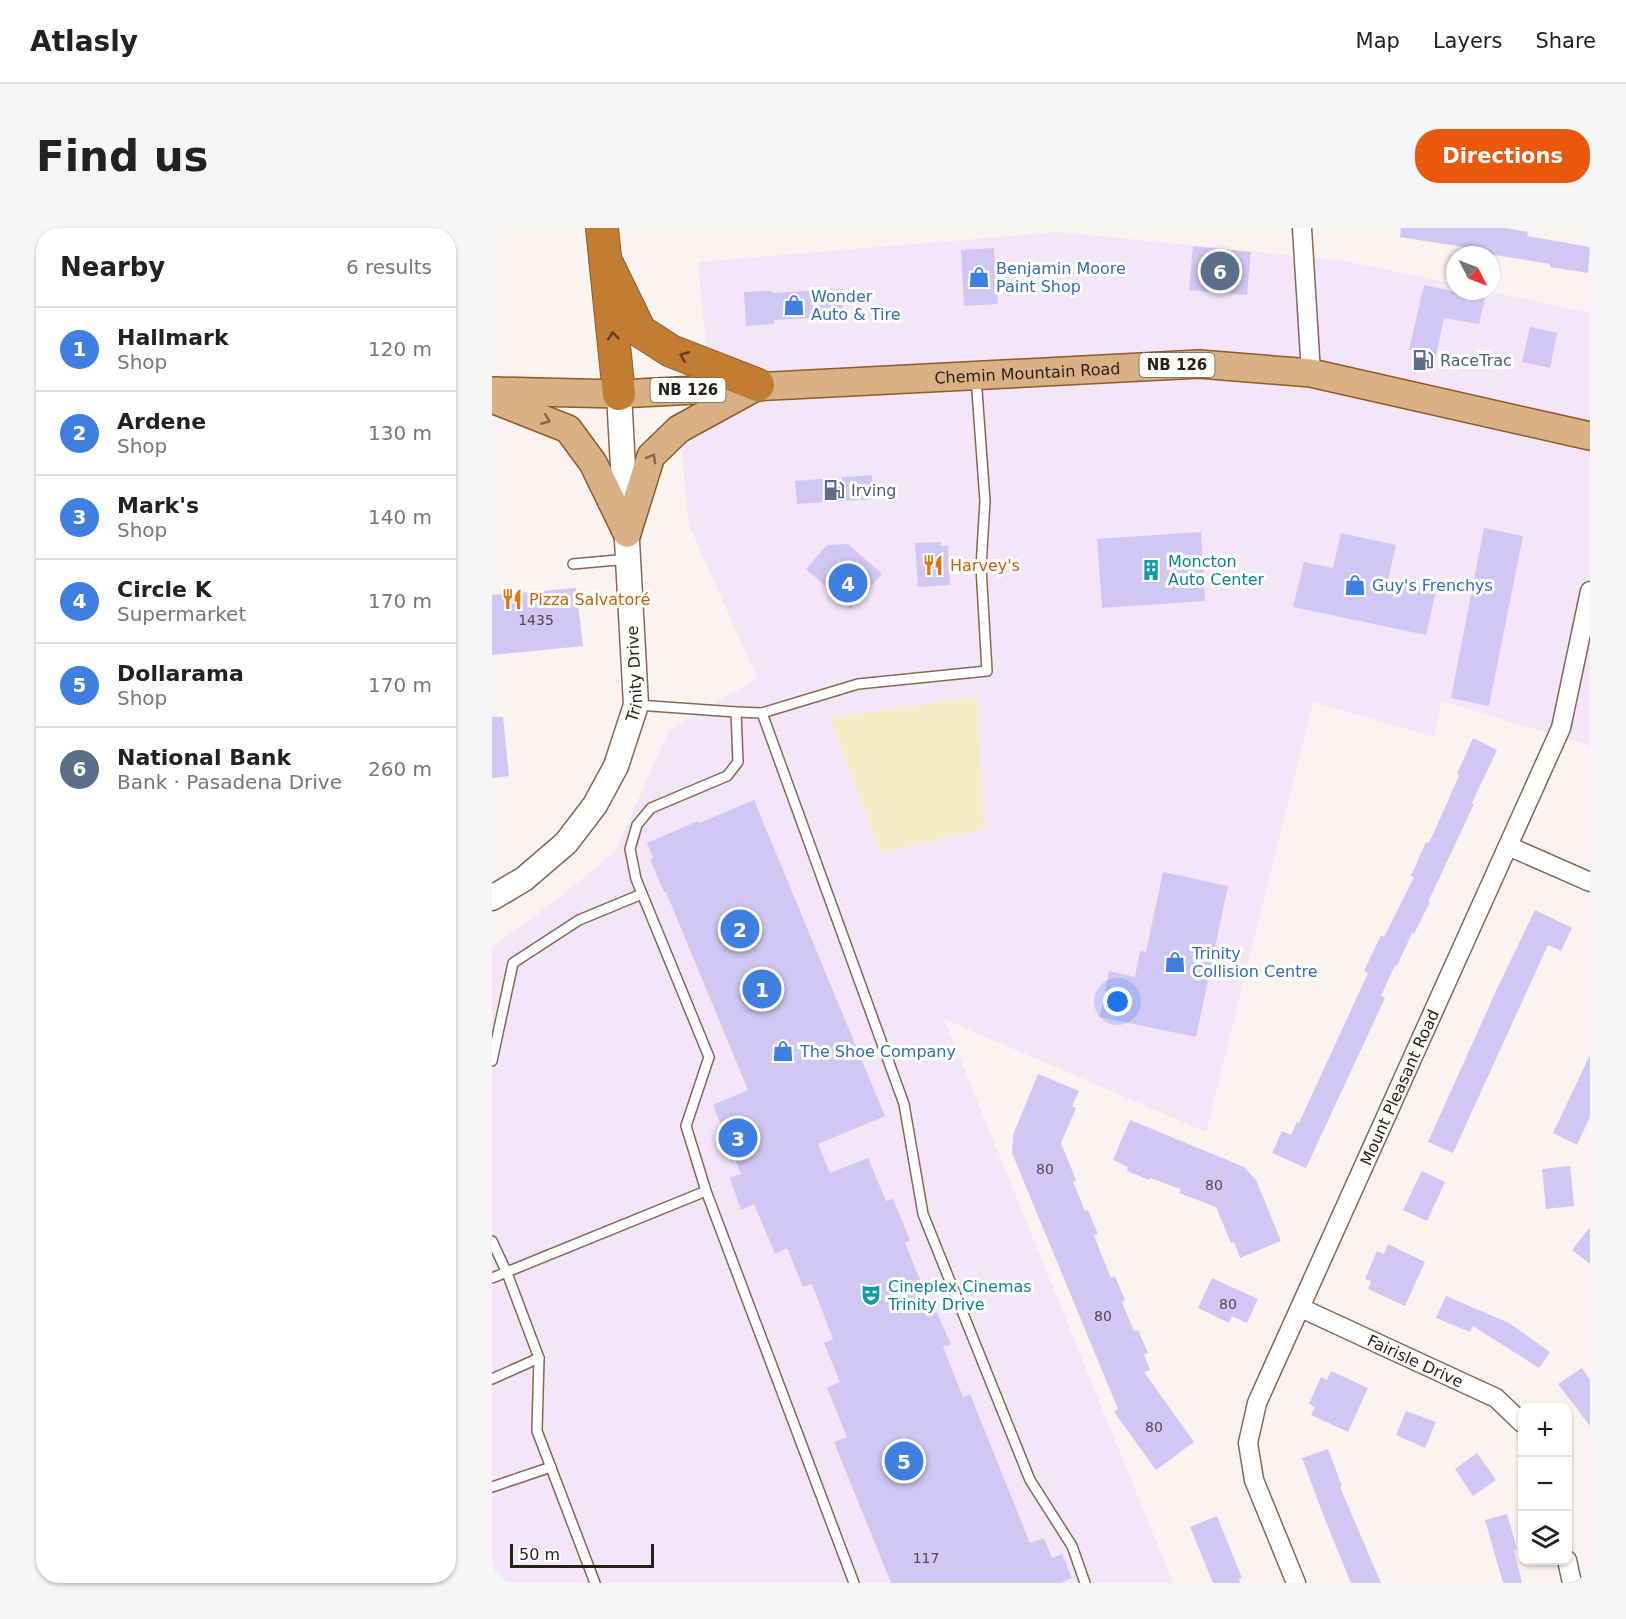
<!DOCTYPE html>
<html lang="en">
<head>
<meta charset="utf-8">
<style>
  :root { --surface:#fff; --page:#f6f6f6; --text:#222; --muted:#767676; --line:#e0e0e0; --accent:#ea580c }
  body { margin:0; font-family:"DejaVu Sans",sans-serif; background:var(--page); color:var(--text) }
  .controls { position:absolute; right:18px; bottom:18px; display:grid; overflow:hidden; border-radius:12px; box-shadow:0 2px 4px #0004 }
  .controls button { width:54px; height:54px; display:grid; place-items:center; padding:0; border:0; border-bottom:2px solid var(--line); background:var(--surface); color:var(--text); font:30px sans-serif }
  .compass { position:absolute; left:954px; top:18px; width:54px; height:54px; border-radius:50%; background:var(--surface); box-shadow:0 2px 4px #0004; rotate:132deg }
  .scale { position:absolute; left:18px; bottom:15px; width:144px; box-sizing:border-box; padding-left:6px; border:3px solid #2a1e15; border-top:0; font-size:16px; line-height:21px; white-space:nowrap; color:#2a1e15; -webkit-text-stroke:4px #fff; paint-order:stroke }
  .you { position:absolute; left:626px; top:774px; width:21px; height:21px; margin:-15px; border:4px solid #fff; border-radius:50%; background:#1a73e8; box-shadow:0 0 0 9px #1a73e833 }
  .badge { display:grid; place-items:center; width:39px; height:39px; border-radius:50%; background:var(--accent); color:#fff; font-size:20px; font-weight:700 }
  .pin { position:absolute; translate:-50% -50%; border:3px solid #fff; box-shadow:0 2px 6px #0006 }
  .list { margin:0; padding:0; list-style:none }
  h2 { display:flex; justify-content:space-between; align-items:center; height:78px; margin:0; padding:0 24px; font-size:26px }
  h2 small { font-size:20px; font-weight:400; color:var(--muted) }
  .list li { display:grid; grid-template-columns:39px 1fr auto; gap:18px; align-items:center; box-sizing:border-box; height:84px; padding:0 24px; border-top:2px solid var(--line) }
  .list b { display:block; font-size:22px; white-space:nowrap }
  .list p { margin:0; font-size:20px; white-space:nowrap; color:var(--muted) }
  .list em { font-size:20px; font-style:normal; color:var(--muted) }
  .icon { flex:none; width:33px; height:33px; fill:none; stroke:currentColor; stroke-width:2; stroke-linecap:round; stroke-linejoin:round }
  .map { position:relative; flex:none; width:1098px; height:1355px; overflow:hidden; border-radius:24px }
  header { display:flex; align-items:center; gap:36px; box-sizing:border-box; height:84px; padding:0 30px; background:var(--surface); border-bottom:2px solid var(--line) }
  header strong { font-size:28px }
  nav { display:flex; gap:33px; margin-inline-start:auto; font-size:21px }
  .intro { display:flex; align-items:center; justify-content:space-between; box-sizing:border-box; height:144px; padding:0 36px }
  h1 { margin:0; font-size:42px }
  .button { padding:15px 27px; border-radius:24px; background:var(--accent); color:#fff; font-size:21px; font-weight:700 }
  main { display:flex; gap:36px; padding:0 36px }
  aside { flex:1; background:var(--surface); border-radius:24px; box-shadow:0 2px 4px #0004 }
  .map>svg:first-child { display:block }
</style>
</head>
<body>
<header>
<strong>Atlasly</strong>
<nav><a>Map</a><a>Layers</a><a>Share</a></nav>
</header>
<div class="intro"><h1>Find us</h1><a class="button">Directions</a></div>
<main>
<aside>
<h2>Nearby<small>6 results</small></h2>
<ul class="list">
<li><span class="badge" style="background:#3f7fe0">1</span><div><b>Hallmark</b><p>Shop</p></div><em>120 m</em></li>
<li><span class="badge" style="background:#3f7fe0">2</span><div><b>Ardene</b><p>Shop</p></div><em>130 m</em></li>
<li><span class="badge" style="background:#3f7fe0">3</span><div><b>Mark's</b><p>Shop</p></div><em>140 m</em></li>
<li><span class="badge" style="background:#3f7fe0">4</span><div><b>Circle K</b><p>Supermarket</p></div><em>170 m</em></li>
<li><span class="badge" style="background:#3f7fe0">5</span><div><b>Dollarama</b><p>Shop</p></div><em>170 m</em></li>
<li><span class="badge" style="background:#5c6f8a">6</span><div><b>National Bank</b><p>Bank · Pasadena Drive</p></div><em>260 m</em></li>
</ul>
</aside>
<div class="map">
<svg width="1098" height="1355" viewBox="0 0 1098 1355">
  <rect width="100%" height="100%" fill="#fbf3ef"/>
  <polygon fill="#f4e5f9" points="567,4 853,33 963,56 963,63 996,63 1098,85 1098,518 950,473 942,509 821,474 714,904 452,791 681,1355 0,1355 0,719 63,673 123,624 176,504 265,450 197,297 187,201 265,158 216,138 206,34"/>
  <polygon fill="#f5ecc6" points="485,468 492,601 389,625 338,490"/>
  <g fill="#d1c7f4">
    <polygon points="909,0 1013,0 1036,4 1035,8 1098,19 1096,45 1058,39 1058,36 990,25 991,22 908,9"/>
    <polygon points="701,18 759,24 755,67 697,62"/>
    <polygon points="502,20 506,76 472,78 469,22"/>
    <polygon points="932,57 993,70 987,96 952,90 944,128 917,122"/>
    <polygon points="350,61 351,88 282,92 282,96 254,98 252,64 280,63 280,65"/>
    <polygon points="1038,99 1065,105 1058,140 1030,134"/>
    <polygon points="380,247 382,271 305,276 303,253"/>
    <polygon points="992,300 1031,308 997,478 959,470"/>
    <polygon points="709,304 713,373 610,380 605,311"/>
    <polygon points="849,305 904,317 896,352 944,363 934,407 801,379 812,334 841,340"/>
    <polygon points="449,314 449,318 456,317 458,357 426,359 423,315"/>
    <polygon points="356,316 390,346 359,381 314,341 335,317"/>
    <polygon points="84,360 91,418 0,427 0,367"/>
    <polygon points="0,489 11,489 17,548 0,550"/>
    <polygon points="981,510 1005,522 980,575 982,576 936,674 938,674 922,706 920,705 905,738 903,737 889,768 893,770 814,940 780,925 790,903 799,907 805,894 807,895 876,745 872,743 889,707 892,709 922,649 919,648 934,614 937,615 967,548 965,546"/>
    <polygon points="262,572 393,888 326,916 338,945 376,930 394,973 401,971 418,1012 413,1015 438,1076 441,1076 459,1116 451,1119 471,1169 478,1166 538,1315 552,1310 560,1330 570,1326 580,1350 568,1355 399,1355 342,1214 355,1209 335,1160 348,1154 332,1115 341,1111 320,1056 311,1059 295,1020 283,1026 262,976 249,982 238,950 249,946 221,877 256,862 174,664 172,664 158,631 161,630 155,615 206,593 207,595"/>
    <polygon points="671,644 736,658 704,809 608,789 617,743 643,749 648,723 654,724"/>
    <polygon points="1043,682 1080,700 1069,723 1056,717 961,925 936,914 1004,763"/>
    <polygon points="1098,827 1098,889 1085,917 1061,905"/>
    <polygon points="546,846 587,863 580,878 584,880 569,915 584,952 581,954 593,983 596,982 606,1006 602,1007 608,1023 619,1050 623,1048 633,1072 630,1074 642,1103 646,1102 656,1125 652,1127 658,1142 652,1144 702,1214 664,1242 622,1184 626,1181 520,925 521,907"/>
    <polygon points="638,892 752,939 764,952 789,1013 748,1030 742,1014 739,1015 724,979 687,965 689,961 658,950 657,952 635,943 636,939 621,932"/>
    <polygon points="1078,938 1082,978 1054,981 1050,941"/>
    <polygon points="930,943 953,954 935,993 911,982"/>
    <polygon points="1098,999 1098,1036 1080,1022"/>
    <polygon points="896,1016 933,1034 913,1078 876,1061 879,1053 873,1051 885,1023 892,1026"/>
    <polygon points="720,1050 766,1071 755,1095 740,1088 737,1095 706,1080"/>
    <polygon points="954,1068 1017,1095 1058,1124 1047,1140 981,1098 978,1104 944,1090"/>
    <polygon points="1090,1140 1098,1152 1098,1198 1066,1156"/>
    <polygon points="839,1143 876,1160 856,1204 819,1187 823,1179 817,1176 829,1149 835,1152"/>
    <polygon points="914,1183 944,1194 933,1220 904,1207"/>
    <polygon points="836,1221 850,1258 848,1259 889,1355 859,1355 832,1289 810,1230"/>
    <polygon points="985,1225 1004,1252 981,1268 963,1241"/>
    <polygon points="1015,1286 1025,1321 1022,1322 1030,1355 1011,1355 993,1292"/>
    <polygon points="725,1288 750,1350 747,1351 748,1355 721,1355 698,1299"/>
  </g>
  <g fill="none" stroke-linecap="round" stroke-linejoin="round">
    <defs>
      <g id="lane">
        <polyline points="484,149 493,273 489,339 495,443 366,456 270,485 412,876 431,986 538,1252 580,1318 593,1355"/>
        <polyline points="81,336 136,331"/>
        <polyline points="145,477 244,484 246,534 235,548 159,580 145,597 138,621 144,651 217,829 194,898 214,963 362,1355"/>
        <polyline points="244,484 270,485"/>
        <polyline points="0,833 21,735 87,692 150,666"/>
        <polyline points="0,1013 15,1045 47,1130 45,1203 103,1355"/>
        <polyline points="0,1050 214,963"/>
        <polyline points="0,1151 47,1130"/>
        <polyline points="0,1259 59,1239"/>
      </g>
      <g id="street">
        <polyline points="810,0 819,145"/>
        <polyline points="1016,618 1098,654"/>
        <path id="s1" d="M809,1080L1004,1170L1030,1195"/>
        <polyline points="1075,1332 1080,1355"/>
        <path id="s2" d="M804,1355L762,1252L756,1215L765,1175L1069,500L1098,363"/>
      </g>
      <g id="secondary">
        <path id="s3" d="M0,670L32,651L74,615L103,577L124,538L144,477L127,166"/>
      </g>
      <g id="primary">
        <path id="s4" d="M0,163L127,166L707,136L819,145L1098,208"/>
        <polyline points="0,171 76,201 101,235 135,305"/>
        <polyline points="135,305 159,228 187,201 260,161"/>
      </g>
      <g id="highway">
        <polyline points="110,0 127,166"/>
        <polyline points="113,31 148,103 179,123 266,157"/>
      </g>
    </defs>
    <use href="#lane" stroke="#876854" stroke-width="12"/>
    <use href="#street" stroke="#876854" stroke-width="21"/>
    <use href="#secondary" stroke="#876854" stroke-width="27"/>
    <use href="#primary" stroke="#8d5c28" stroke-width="30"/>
    <use href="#highway" stroke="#8d5c28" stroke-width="34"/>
    <use href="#lane" stroke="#fff" stroke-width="9"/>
    <use href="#street" stroke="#fff" stroke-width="18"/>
    <use href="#secondary" stroke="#fff" stroke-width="24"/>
    <use href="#primary" stroke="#dab184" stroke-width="27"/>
    <use href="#highway" stroke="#c27d32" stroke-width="32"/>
  </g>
  <defs><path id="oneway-chevron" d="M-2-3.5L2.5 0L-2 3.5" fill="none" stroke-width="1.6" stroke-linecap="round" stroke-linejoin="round" transform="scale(1.5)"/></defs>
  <g stroke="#5f3f1f">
    <use href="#oneway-chevron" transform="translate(121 108) rotate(-96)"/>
    <use href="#oneway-chevron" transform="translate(192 128) rotate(-158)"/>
  </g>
  <g stroke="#82684c">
    <use href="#oneway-chevron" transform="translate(54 192) rotate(22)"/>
    <use href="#oneway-chevron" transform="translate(160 230) rotate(-60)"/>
  </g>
  <defs>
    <symbol id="shop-bare" viewBox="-9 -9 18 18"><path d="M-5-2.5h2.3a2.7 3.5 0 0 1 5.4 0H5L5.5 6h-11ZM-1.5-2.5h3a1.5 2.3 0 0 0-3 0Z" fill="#3f7fe0" stroke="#fff" stroke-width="2.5" paint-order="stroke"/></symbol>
    <symbol id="fuel-bare" viewBox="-9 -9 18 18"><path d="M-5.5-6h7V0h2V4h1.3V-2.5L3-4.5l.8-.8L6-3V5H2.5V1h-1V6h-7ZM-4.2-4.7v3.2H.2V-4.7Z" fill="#5c6f8a" stroke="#fff" stroke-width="2.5" paint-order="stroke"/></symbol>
    <symbol id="restaurant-bare" viewBox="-9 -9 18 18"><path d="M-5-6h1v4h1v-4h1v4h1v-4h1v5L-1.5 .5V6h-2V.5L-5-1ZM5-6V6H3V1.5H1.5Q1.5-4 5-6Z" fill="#e8710a" stroke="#fff" stroke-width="2.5" paint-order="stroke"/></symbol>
    <symbol id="building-bare" viewBox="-9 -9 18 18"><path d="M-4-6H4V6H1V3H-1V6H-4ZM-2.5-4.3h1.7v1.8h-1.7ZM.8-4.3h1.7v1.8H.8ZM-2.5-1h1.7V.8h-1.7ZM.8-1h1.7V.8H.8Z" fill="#0f9aa8" stroke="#fff" stroke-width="2.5" paint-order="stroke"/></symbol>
    <symbol id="theatre-bare" viewBox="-9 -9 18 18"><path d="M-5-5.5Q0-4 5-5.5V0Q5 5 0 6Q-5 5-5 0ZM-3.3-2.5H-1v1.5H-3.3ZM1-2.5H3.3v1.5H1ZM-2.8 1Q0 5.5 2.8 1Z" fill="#0f9aa8" stroke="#fff" stroke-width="2.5" paint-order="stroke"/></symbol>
  </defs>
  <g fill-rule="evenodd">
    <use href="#shop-bare" x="472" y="34" width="30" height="30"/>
    <use href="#shop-bare" x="287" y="62" width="30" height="30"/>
    <use href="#fuel-bare" x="916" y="117" width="30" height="30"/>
    <use href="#fuel-bare" x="327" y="247" width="30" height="30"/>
    <use href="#restaurant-bare" x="426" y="322" width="30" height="30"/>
    <use href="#building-bare" x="644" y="327" width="30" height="30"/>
    <use href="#shop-bare" x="848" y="342" width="30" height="30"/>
    <use href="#restaurant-bare" x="5" y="356" width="30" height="30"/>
    <use href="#shop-bare" x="668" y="719" width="30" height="30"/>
    <use href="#shop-bare" x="276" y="808" width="30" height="30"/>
    <use href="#theatre-bare" x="364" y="1052" width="30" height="30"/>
  </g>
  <g text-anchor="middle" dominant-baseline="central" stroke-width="6" stroke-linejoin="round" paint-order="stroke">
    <g font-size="14" fill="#54484d">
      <text x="44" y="392">1435</text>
      <text x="553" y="941">80</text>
      <text x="722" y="957">80</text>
      <text x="736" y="1076">80</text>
      <text x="611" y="1088">80</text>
      <text x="662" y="1199">80</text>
      <text x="434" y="1330">117</text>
    </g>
    <g fill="#fff" stroke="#6a625b" stroke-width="1.5">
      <rect x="647.5" y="125" width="75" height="24" rx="4.5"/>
      <rect x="158.5" y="150" width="75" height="24" rx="4.5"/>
    </g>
    <g font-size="15" font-weight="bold" fill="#2a1e15">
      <text x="685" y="137">NB 126</text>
      <text x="196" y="162">NB 126</text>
    </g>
    <g font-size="16" fill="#366cbe" stroke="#fff" text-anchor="start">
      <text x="504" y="40">Benjamin Moore<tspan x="504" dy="18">Paint Shop</tspan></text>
      <text x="319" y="68">Wonder<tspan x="319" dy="18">Auto &amp; Tire</tspan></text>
      <text x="880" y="357">Guy's Frenchys</text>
      <text x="700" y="725">Trinity<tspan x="700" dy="18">Collision Centre</tspan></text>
      <text x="308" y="823">The Shoe Company</text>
    </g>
    <g font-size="16" fill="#4e5e75" stroke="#fff" text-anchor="start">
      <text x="948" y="132">RaceTrac</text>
      <text x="359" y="262">Irving</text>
    </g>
    <g font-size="16" fill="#2a1e15" stroke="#fff">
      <text stroke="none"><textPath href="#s4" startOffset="536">Chemin Mountain Road</textPath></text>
      <text stroke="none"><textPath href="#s3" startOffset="280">Trinity Drive</textPath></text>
      <text stroke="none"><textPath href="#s2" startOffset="536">Mount Pleasant Road</textPath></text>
      <text stroke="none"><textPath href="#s1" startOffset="126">Fairisle Drive</textPath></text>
    </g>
    <g font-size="16" fill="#0d838f" stroke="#fff" text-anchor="start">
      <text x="676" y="333">Moncton<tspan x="676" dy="18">Auto Center</tspan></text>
      <text x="396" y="1058">Cineplex Cinemas<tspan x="396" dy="18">Trinity Drive</tspan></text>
    </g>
    <g font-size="16" fill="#c56008" stroke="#fff" text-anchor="start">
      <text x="458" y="337">Harvey's</text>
      <text x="37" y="371">Pizza Salvatoré</text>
    </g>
  </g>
</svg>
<div class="controls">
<button>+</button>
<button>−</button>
<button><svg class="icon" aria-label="layers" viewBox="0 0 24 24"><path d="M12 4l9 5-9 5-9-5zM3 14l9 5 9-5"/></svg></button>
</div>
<svg class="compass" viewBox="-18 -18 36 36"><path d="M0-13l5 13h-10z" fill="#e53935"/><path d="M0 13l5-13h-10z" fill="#767676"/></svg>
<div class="scale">50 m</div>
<div class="you"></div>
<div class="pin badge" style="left:270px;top:761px;background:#3f7fe0">1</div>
<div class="pin badge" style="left:248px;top:701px;background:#3f7fe0">2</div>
<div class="pin badge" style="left:246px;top:910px;background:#3f7fe0">3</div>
<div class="pin badge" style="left:356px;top:355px;background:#3f7fe0">4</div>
<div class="pin badge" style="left:412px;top:1233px;background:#3f7fe0">5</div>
<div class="pin badge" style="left:728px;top:43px;background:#5c6f8a">6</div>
</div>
</main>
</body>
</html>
